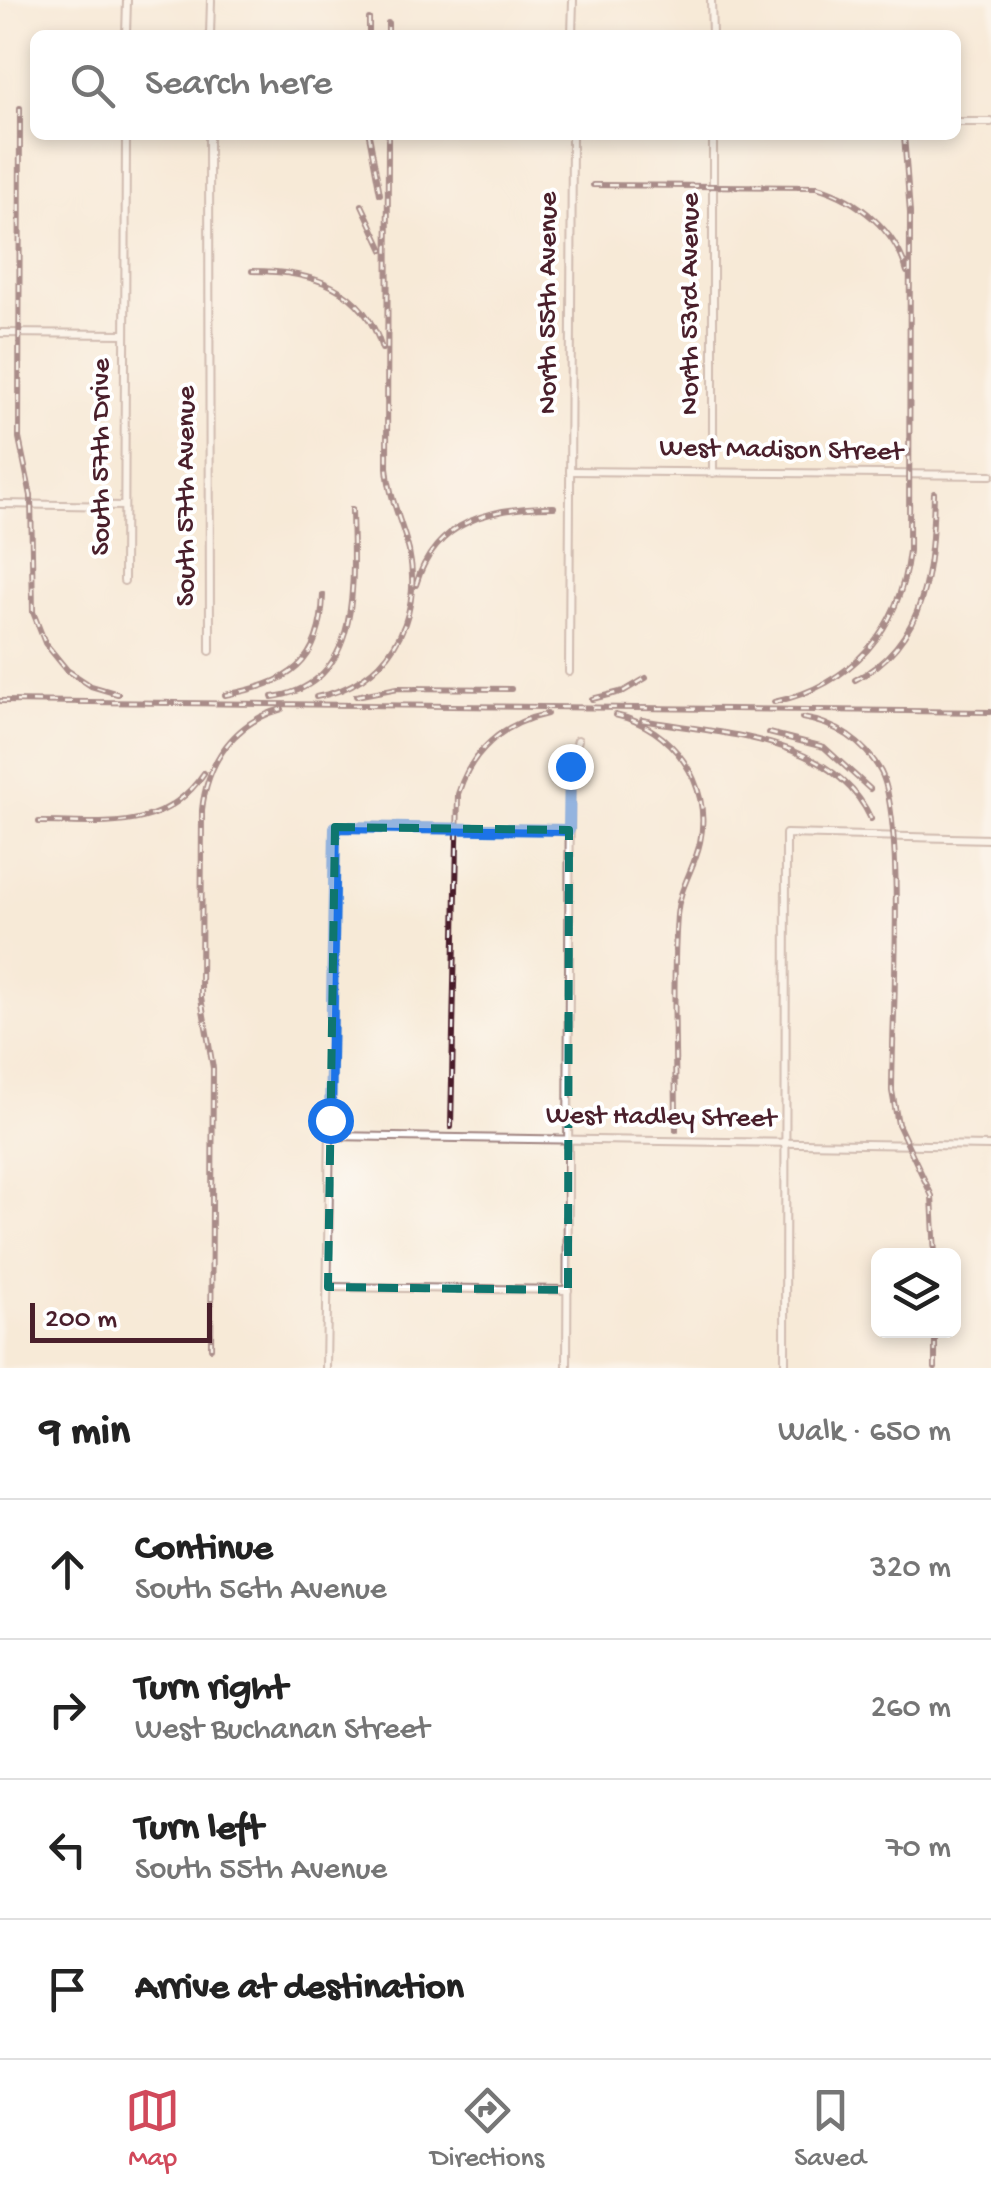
<!DOCTYPE html>
<html lang="en">
<head>
<meta charset="utf-8">
<style>
  :root { --surface:#fff; --page:#f6f6f6; --text:#222; --muted:#767676; --line:#e0e0e0; --accent:#d1495b }
  body { margin:0; font-family:"Gochi Hand",sans-serif; background:var(--page); color:var(--text) }
  .controls { position:absolute; right:30px; bottom:30px; display:grid; overflow:hidden; border-radius:15px; box-shadow:0 5px 15px #0003 }
  .controls button { width:90px; height:90px; display:grid; place-items:center; padding:0; border:0; border-bottom:2px solid var(--line); background:var(--surface); color:var(--text); font:50px sans-serif }
  .scale { position:absolute; left:30px; bottom:25px; width:182px; box-sizing:border-box; padding-left:10px; border:5px solid #4a1f2b; border-top:0; font-size:28px; line-height:35px; white-space:nowrap; color:#4a1f2b; -webkit-text-stroke:8px #fff; paint-order:stroke }
  .stop { position:absolute; width:30px; height:30px; margin:-22px; border:8px solid #1a73e8; border-radius:50%; background:#fff }
  .stop.end { background:#1a73e8; border-color:#fff; box-shadow:0 2px 10px #0008 }
  .list { margin:0; padding:0; list-style:none }
  h2 { display:flex; justify-content:space-between; align-items:center; height:130px; margin:0; padding:0 40px; font-size:42px }
  h2 small { font-size:32px; font-weight:400; color:var(--muted) }
  .list li { display:grid; grid-template-columns:65px 1fr auto; gap:30px; align-items:center; box-sizing:border-box; height:140px; padding:0 40px; border-top:2px solid var(--line) }
  .list b { display:block; font-size:38px; white-space:nowrap }
  .list p { margin:0; font-size:32px; white-space:nowrap; color:var(--muted) }
  .list em { font-size:32px; font-style:normal; color:var(--muted) }
  .icon { flex:none; width:55px; height:55px; fill:none; stroke:currentColor; stroke-width:2; stroke-linecap:round; stroke-linejoin:round }
  .map { position:relative; flex:none; width:991px; height:1368px; overflow:hidden }
  .search { position:absolute; background:var(--surface); box-shadow:0 5px 15px #0003; left:30px; right:30px; top:30px; height:110px; display:flex; align-items:center; gap:25px; box-sizing:border-box; padding:0 35px; border-radius:15px; color:var(--muted); font-size:38px }
  .sheet { height:690px; background:var(--surface) }
  nav { display:flex; justify-content:space-around; align-items:center; box-sizing:border-box; height:140px; border-top:2px solid var(--line); background:var(--surface); font-size:28px; color:var(--muted) }
  nav a { display:grid; justify-items:center; gap:5px }
  nav .on { color:var(--accent) }
  .map>svg:first-child { display:block }
</style>
</head>
<body>
<div class="map">
<svg width="991" height="1368" viewBox="0 0 991 1368">
  <rect width="100%" height="100%" fill="#fff"/>
  <filter id="ink" filterUnits="userSpaceOnUse"><feTurbulence type="fractalNoise" baseFrequency=".01" numOctaves="2"/><feDisplacementMap in="SourceGraphic" scale="20" xChannelSelector="R" yChannelSelector="G"/><feConvolveMatrix kernelMatrix="1 2 1 2 8 2 1 2 1" color-interpolation-filters="sRGB"/></filter>
  <filter id="wash" filterUnits="userSpaceOnUse"><feTurbulence type="fractalNoise" baseFrequency=".0048" numOctaves="4" result="noise"/><feDisplacementMap in="SourceGraphic" scale="40" xChannelSelector="R" yChannelSelector="G"/><feGaussianBlur stdDeviation="2.25" result="paint"/><feColorMatrix in="noise" values="0 0 0 0 0 0 0 0 0 0 0 0 0 0 0 0 0 1.4 0 .05"/><feComposite in="paint" operator="in"/></filter>
  <g filter="url(#wash)">
    <rect width="100%" height="100%" fill="#f7ead7"/>
  </g>
  <g filter="url(#ink)">
    <g fill="none" stroke-linecap="round" stroke-linejoin="round">
      <defs>
        <g id="minor">
          <polyline points="711,0 712,35"/>
          <polyline points="126,35 127,0"/>
          <polyline points="210,35 211,0"/>
          <polyline points="572,35 573,0"/>
          <polyline points="956,122 991,122"/>
          <polyline points="209,135 210,651"/>
          <polyline points="0,333 125,334"/>
          <polyline points="570,471 991,475"/>
          <polyline points="713,473 713,135"/>
          <polyline points="0,504 124,506"/>
          <polyline points="124,581 126,135"/>
          <polyline points="569,672 572,135"/>
          <polyline points="330,1136 991,1146"/>
          <polyline points="328,1287 568,1290"/>
          <polyline points="326,1368 335,827 569,830"/>
          <polyline points="567,1368 570,766 578,740"/>
          <polyline points="785,1368 786,834 991,839"/>
        </g>
      </defs>
      <use href="#minor" stroke="#a08481" stroke-width="10"/>
      <use href="#minor" stroke="#fff" stroke-width="6"/>
      <defs>
        <g id="rail">
          <polyline points="369,19 369,35"/>
          <polyline points="388,35 388,23"/>
          <polyline points="911,35 911,32"/>
          <polyline points="20,108 19,438 31,496 33,612 45,643 67,670 91,686 118,694"/>
          <polyline points="369,135 380,194"/>
          <path d="M593,185L817,187C858,199 896,231 907,272"/>
          <polyline points="362,205 383,250"/>
          <path d="M252,271C310,271 364,286 382,349"/>
          <path d="M416,585C435,519 494,507 554,507"/>
          <path d="M855,680C929,642 932,564 934,493"/>
          <path d="M225,695C289,683 321,665 323,595"/>
          <polyline points="356,696 398,688 511,689"/>
          <path d="M272,697C365,685 353,578 352,509"/>
          <path d="M316,697C386,685 424,620 409,551C402,522 389,498 387,467L388,135"/>
          <polyline points="592,699 624,691 646,678"/>
          <polyline points="0,701 991,712"/>
          <path d="M774,702C852,685 900,630 909,551L910,213L904,135"/>
          <path d="M615,715C672,727 713,784 700,842C695,867 679,888 677,915C672,986 676,1059 676,1130"/>
          <path d="M802,718C835,723 865,742 881,772C906,823 892,1024 892,1091L898,1124L932,1196L935,1256"/>
          <path d="M642,720C719,734 834,736 871,819"/>
          <polyline points="769,733 824,747 870,789"/>
          <path d="M39,822C105,822 163,834 204,773"/>
          <path d="M451,1127L458,794C471,751 503,723 547,714"/>
          <path d="M211,1348L213,1068L201,998L202,810C207,762 234,722 282,709"/>
          <polyline points="935,1368 935,1330"/>
        </g>
      </defs>
      <use href="#rail" stroke="#4a1f2b" stroke-width="6"/>
      <use href="#rail" stroke="#fff" stroke-width="2.5" stroke-dasharray="8" stroke-linecap="butt"/>
    </g>
  </g>
  <g fill="none" stroke-linecap="round" stroke-linejoin="round" filter="url(#ink)">
    <polyline stroke="#1a73e8" stroke-width="12" points="330,1120 335,827 569,830 570,766"/>
  </g>
  <path d="M0 0H991V1368H0ZM335,827L569,830L568,1290L328,1287Z" fill="#f7ead7" fill-opacity=".55" fill-rule="evenodd"/>
  <path fill="none" stroke="#0f766e" stroke-width="8" stroke-dasharray="20 12" stroke-linejoin="round" d="M335,827L569,830L568,1290L328,1287Z"/>
  <g text-anchor="middle" dominant-baseline="central" stroke-width="8" stroke-linejoin="round" paint-order="stroke">
    <g font-size="28" fill="#4a1f2b" stroke="#fff">
      <text transform="translate(549 303) rotate(-90)">North 55th Avenue</text>
      <text transform="translate(691 304) rotate(-90)">North 53rd Avenue</text>
      <text transform="translate(781 451) rotate(1)">West Madison Street</text>
      <text transform="translate(102 457) rotate(-90)">South 57th Drive</text>
      <text transform="translate(187 496) rotate(-90)">South 57th Avenue</text>
      <text transform="translate(661 1118) rotate(1)">West Hadley Street</text>
    </g>
  </g>
</svg>
<div class="controls">
<button><svg class="icon" aria-label="layers" viewBox="0 0 24 24"><path d="M12 4l9 5-9 5-9-5zM3 14l9 5 9-5"/></svg></button>
</div>
<div class="scale">200 m</div>
<div class="stop" style="left:330px;top:1120px"></div>
<div class="stop end" style="left:570px;top:766px"></div>
<div class="search"><svg class="icon" aria-label="search" viewBox="0 0 24 24"><circle cx="10" cy="10" r="6"/><path d="M15 15l6 6"/></svg>Search here</div>
</div>
<section class="sheet">
<h2>9 min<small>Walk · 650 m</small></h2>
<ul class="list">
<li><svg class="icon" aria-label="ahead" viewBox="0 0 24 24"><path d="M12 20V5M6 11l6-6 6 6"/></svg><div><b>Continue</b><p>South 56th Avenue</p></div><em>320 m</em></li>
<li><svg class="icon" aria-label="right" viewBox="0 0 24 24"><path d="M7 20v-9h11M14 6l5 5-5 5"/></svg><div><b>Turn right</b><p>West Buchanan Street</p></div><em>260 m</em></li>
<li><svg class="icon" aria-label="left" viewBox="0 0 24 24"><path d="M17 20v-9H6M10 6l-5 5 5 5"/></svg><div><b>Turn left</b><p>South 55th Avenue</p></div><em>70 m</em></li>
<li><svg class="icon" aria-label="arrive" viewBox="0 0 24 24"><path d="M6 21V4h12l-3 4 3 4H6"/></svg><div><b>Arrive at destination</b></div></li>
</ul>
</section>
<nav>
<a class="on"><svg class="icon" aria-label="map" viewBox="0 0 24 24"><path d="M3 6l6-2 6 2 6-2v14l-6 2-6-2-6 2zM9 4v14M15 6v14"/></svg>Map</a>
<a><svg class="icon" aria-label="directions" viewBox="0 0 24 24"><path d="M12 3l9 9-9 9-9-9zM9 14v-3h6M13 9l2 2-2 2"/></svg>Directions</a>
<a><svg class="icon" aria-label="saved" viewBox="0 0 24 24"><path d="M7 4h10v16l-5-4-5 4z"/></svg>Saved</a>
</nav>
</body>
</html>
